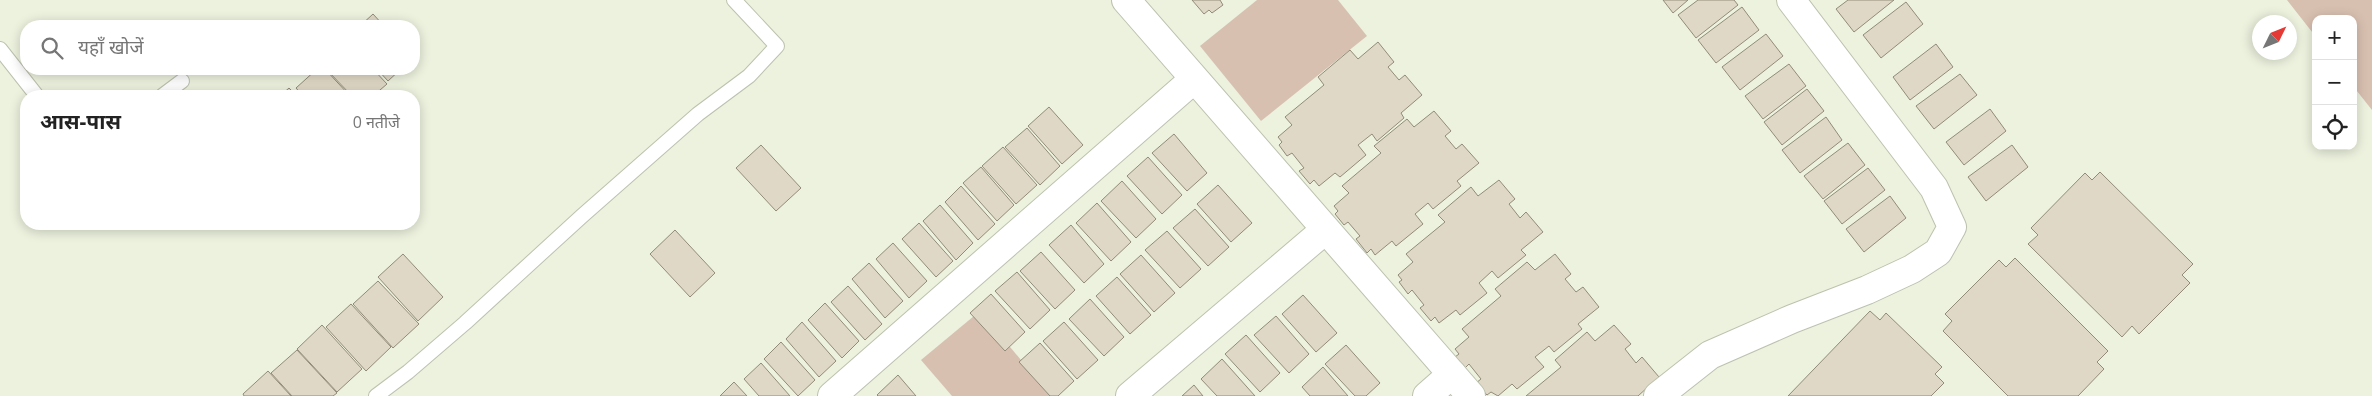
<!DOCTYPE html>
<html lang="hi">
<head>
<meta charset="utf-8">
<style>
  :root { --surface:#fff; --page:#f2f2f2; --text:#222; --muted:#767676; --line:#e0e0e0 }
  body { margin:0; font-family:"Open Sans","Noto Sans Devanagari",sans-serif; background:var(--page); color:var(--text) }
  .controls { position:absolute; right:15px; top:15px; display:grid; overflow:hidden; border-radius:10px; box-shadow:0 2px 12px #0003 }
  .controls button { width:45px; height:45px; display:grid; place-items:center; padding:0; border:0; border-bottom:1px solid var(--line); background:var(--surface); color:var(--text); font:25px sans-serif }
  .compass { position:absolute; left:2252px; top:15px; width:45px; height:45px; border-radius:50%; background:var(--surface); box-shadow:0 2px 12px #0003; rotate:47deg }
  .list { margin:0; padding:0; list-style:none }
  h2 { display:flex; justify-content:space-between; align-items:center; height:65px; margin:0; padding:0 20px; font-size:21px }
  h2 small { font-size:16px; font-weight:400; color:var(--muted) }
  .icon { flex:none; width:28px; height:28px; fill:none; stroke:currentColor; stroke-width:2; stroke-linecap:round; stroke-linejoin:round }
  .map { position:relative; flex:none; width:2372px; height:396px; overflow:hidden }
  .search { position:absolute; background:var(--surface); box-shadow:0 2px 12px #0003; left:20px; top:20px; width:400px; height:55px; display:flex; align-items:center; gap:12px; box-sizing:border-box; padding:0 18px; border-radius:20px; color:var(--muted); font-size:19px }
  .panel { position:absolute; background:var(--surface); box-shadow:0 2px 12px #0003; left:20px; top:90px; width:400px; height:140px; border-radius:20px }
  .map>svg:first-child { display:block }
</style>
</head>
<body>
<div class="map">
<svg width="2372" height="396" viewBox="0 0 2372 396">
  <rect width="100%" height="100%" fill="#ecf2de"/>
  <g fill="#d8c0b0">
    <polygon points="1257,0 1338,0 1367,36 1261,121 1200,46"/>
    <polygon points="2287,0 2372,0 2372,110 2353,86 2353,19 2316,19 2316,37"/>
    <polygon points="980,311 1051,396 952,396 921,360"/>
  </g>
  <g fill="#e0d8c6" stroke="#928b79">
    <polygon points="1192,0 1220,0 1223,5 1212,13 1209,10 1204,14"/>
    <polygon points="1663,0 1688,0 1673,13"/>
    <polygon points="1698,0 1734,0 1738,5 1696,38 1678,15"/>
    <polygon points="1848,0 1894,0 1854,32 1836,9"/>
    <polygon points="1906,2 1923,24 1881,58 1863,35"/>
    <polygon points="1742,7 1759,30 1716,63 1698,40"/>
    <polygon points="373,14 384,26 360,26"/>
    <polygon points="1766,34 1783,56 1740,90 1722,67"/>
    <polygon points="1378,42 1394,62 1388,67 1399,80 1405,75 1422,95 1401,113 1404,118 1377,141 1372,134 1358,145 1366,155 1340,177 1335,173 1319,186 1314,180 1310,184 1299,171 1304,168 1292,153 1287,156 1279,145 1282,142 1278,137 1292,125 1285,117 1324,85 1318,77 1350,50 1358,59"/>
    <polygon points="1936,44 1953,67 1910,100 1893,77"/>
    <polygon points="1789,64 1806,86 1763,119 1745,96"/>
    <polygon points="317,69 325,69 350,96 303,96 296,88"/>
    <polygon points="326,69 373,69 387,84 373,96 352,96"/>
    <polygon points="377,69 401,69 388,81"/>
    <polygon points="1960,74 1977,95 1934,129 1916,106"/>
    <polygon points="289,88 297,96 280,96"/>
    <polygon points="1807,89 1824,111 1782,145 1764,122"/>
    <polygon points="1049,107 1083,145 1062,164 1028,126"/>
    <polygon points="1990,109 2006,131 1964,165 1946,142"/>
    <polygon points="1434,111 1451,131 1445,136 1456,149 1462,144 1479,163 1457,181 1461,186 1433,209 1428,203 1415,214 1423,224 1396,246 1392,241 1375,255 1371,249 1367,253 1356,239 1360,236 1348,222 1344,225 1335,214 1338,211 1334,206 1349,193 1342,186 1381,153 1374,146 1407,119 1414,127"/>
    <polygon points="1826,117 1842,140 1800,173 1782,150"/>
    <polygon points="1027,128 1060,166 1040,185 1005,147"/>
    <polygon points="1174,134 1207,173 1187,191 1152,153"/>
    <polygon points="1848,143 1865,165 1823,199 1804,176"/>
    <polygon points="761,145 801,188 776,211 736,168"/>
    <polygon points="2012,145 2028,167 1986,201 1968,177"/>
    <polygon points="1003,147 1037,185 1016,204 982,166"/>
    <polygon points="1148,157 1182,195 1162,214 1127,176"/>
    <polygon points="981,167 1014,205 997,221 963,183"/>
    <polygon points="1868,168 1885,190 1842,224 1824,201"/>
    <polygon points="2100,172 2193,264 2182,275 2190,283 2139,334 2132,326 2122,337 2028,244 2038,235 2031,228 2085,173 2092,180"/>
    <polygon points="1499,180 1515,199 1509,204 1520,218 1526,212 1543,232 1521,250 1526,255 1498,278 1492,271 1479,283 1487,293 1460,315 1456,310 1439,323 1435,317 1431,321 1420,308 1424,305 1412,290 1408,294 1399,282 1402,280 1398,275 1413,262 1406,254 1445,222 1438,215 1471,187 1478,196"/>
    <polygon points="1122,181 1156,219 1136,238 1101,201"/>
    <polygon points="1218,185 1252,223 1231,242 1197,204"/>
    <polygon points="961,186 995,224 978,240 945,202"/>
    <polygon points="1890,196 1906,218 1864,252 1846,229"/>
    <polygon points="1097,203 1131,242 1111,261 1076,223"/>
    <polygon points="940,205 973,243 956,260 923,221"/>
    <polygon points="1195,209 1229,247 1208,266 1173,228"/>
    <polygon points="919,223 953,261 936,277 902,239"/>
    <polygon points="1071,225 1104,264 1084,283 1049,245"/>
    <polygon points="675,230 715,273 690,297 650,254"/>
    <polygon points="1167,231 1201,269 1180,288 1145,250"/>
    <polygon points="893,243 927,281 909,298 876,259"/>
    <polygon points="1041,252 1075,290 1055,309 1020,271"/>
    <polygon points="403,254 443,297 418,321 378,277"/>
    <polygon points="1555,254 1571,274 1565,279 1576,292 1583,287 1599,307 1578,324 1582,329 1554,352 1549,346 1535,357 1544,367 1517,389 1512,384 1498,396 1491,392 1487,395 1476,383 1481,379 1469,364 1465,368 1455,357 1459,354 1455,349 1469,337 1462,329 1501,296 1495,289 1527,262 1535,270"/>
    <polygon points="1141,255 1175,293 1154,312 1120,274"/>
    <polygon points="2015,258 2108,351 2097,362 2104,369 2078,396 2008,396 1943,331 1952,321 1945,314 1999,260 2006,267"/>
    <polygon points="869,263 903,301 885,318 852,279"/>
    <polygon points="1017,272 1050,310 1030,329 995,291"/>
    <polygon points="1117,277 1151,315 1130,334 1096,296"/>
    <polygon points="378,281 419,324 393,348 353,304"/>
    <polygon points="848,286 882,324 865,340 831,302"/>
    <polygon points="991,294 1025,332 1005,351 970,313"/>
    <polygon points="1303,295 1337,333 1316,352 1282,314"/>
    <polygon points="1090,299 1124,337 1104,356 1069,319"/>
    <polygon points="825,303 859,341 842,358 808,320"/>
    <polygon points="351,304 391,347 366,371 326,327"/>
    <polygon points="1870,311 1880,320 1886,313 1942,367 1935,374 1944,383 1931,396 1788,396"/>
    <polygon points="1276,316 1309,354 1289,373 1254,335"/>
    <polygon points="802,322 836,361 819,377 786,339"/>
    <polygon points="1064,322 1098,360 1077,379 1043,341"/>
    <polygon points="322,325 362,369 337,392 297,349"/>
    <polygon points="1614,325 1631,344 1625,349 1636,363 1642,357 1659,377 1638,396 1526,396 1561,367 1555,360 1587,332 1595,341"/>
    <polygon points="1246,335 1280,373 1260,392 1225,354"/>
    <polygon points="781,342 815,380 798,396 764,359"/>
    <polygon points="1040,343 1074,381 1058,396 1050,396 1019,362"/>
    <polygon points="1346,345 1380,383 1366,396 1355,396 1325,364"/>
    <polygon points="297,350 337,393 333,396 292,396 271,373"/>
    <polygon points="1222,359 1255,396 1217,396 1201,379"/>
    <polygon points="761,363 790,396 759,396 744,379"/>
    <polygon points="1323,367 1348,396 1310,396 1302,387"/>
    <polygon points="268,371 291,396 244,396 243,394"/>
    <polygon points="898,375 916,396 878,396 877,395"/>
    <polygon points="734,382 747,396 720,396"/>
    <polygon points="1194,385 1203,396 1182,396"/>
  </g>
  <g fill="none" stroke-linecap="round" stroke-linejoin="round">
    <defs>
      <g id="lane">
        <polyline points="0,49 37,96"/>
        <polyline points="162,96 182,81"/>
        <polyline points="376,396 408,372 465,323 582,216 698,114 749,76 777,46 734,0"/>
      </g>
      <g id="street">
        <polyline points="1126,0 1471,396"/>
        <polyline points="832,396 1193,80"/>
        <polyline points="1130,396 1325,230"/>
        <polyline points="1427,396 1452,374"/>
        <polyline points="1658,396 1710,355 1792,319 1867,290 1912,269 1938,252 1952,227 1934,188 1791,0"/>
      </g>
    </defs>
    <use href="#lane" stroke="#bcc2af" stroke-width="16"/>
    <use href="#street" stroke="#bcc2af" stroke-width="30"/>
    <use href="#lane" stroke="#fff" stroke-width="14"/>
    <use href="#street" stroke="#fff" stroke-width="28"/>
  </g>
</svg>
<div class="controls">
<button>+</button>
<button>−</button>
<button><svg class="icon" aria-label="locate" viewBox="0 0 24 24"><circle cx="12" cy="12" r="6"/><path d="M12 2v4M12 18v4M2 12h4M18 12h4"/></svg></button>
</div>
<svg class="compass" viewBox="-18 -18 36 36"><path d="M0-13l5 13h-10z" fill="#e53935"/><path d="M0 13l5-13h-10z" fill="#767676"/></svg>
<div class="search"><svg class="icon" aria-label="search" viewBox="0 0 24 24"><circle cx="10" cy="10" r="6"/><path d="M15 15l6 6"/></svg>यहाँ खोजें</div>
<section class="panel">
<h2>आस-पास<small>0 नतीजे</small></h2>
<ul class="list">
</ul>
</section>
</div>
</body>
</html>
